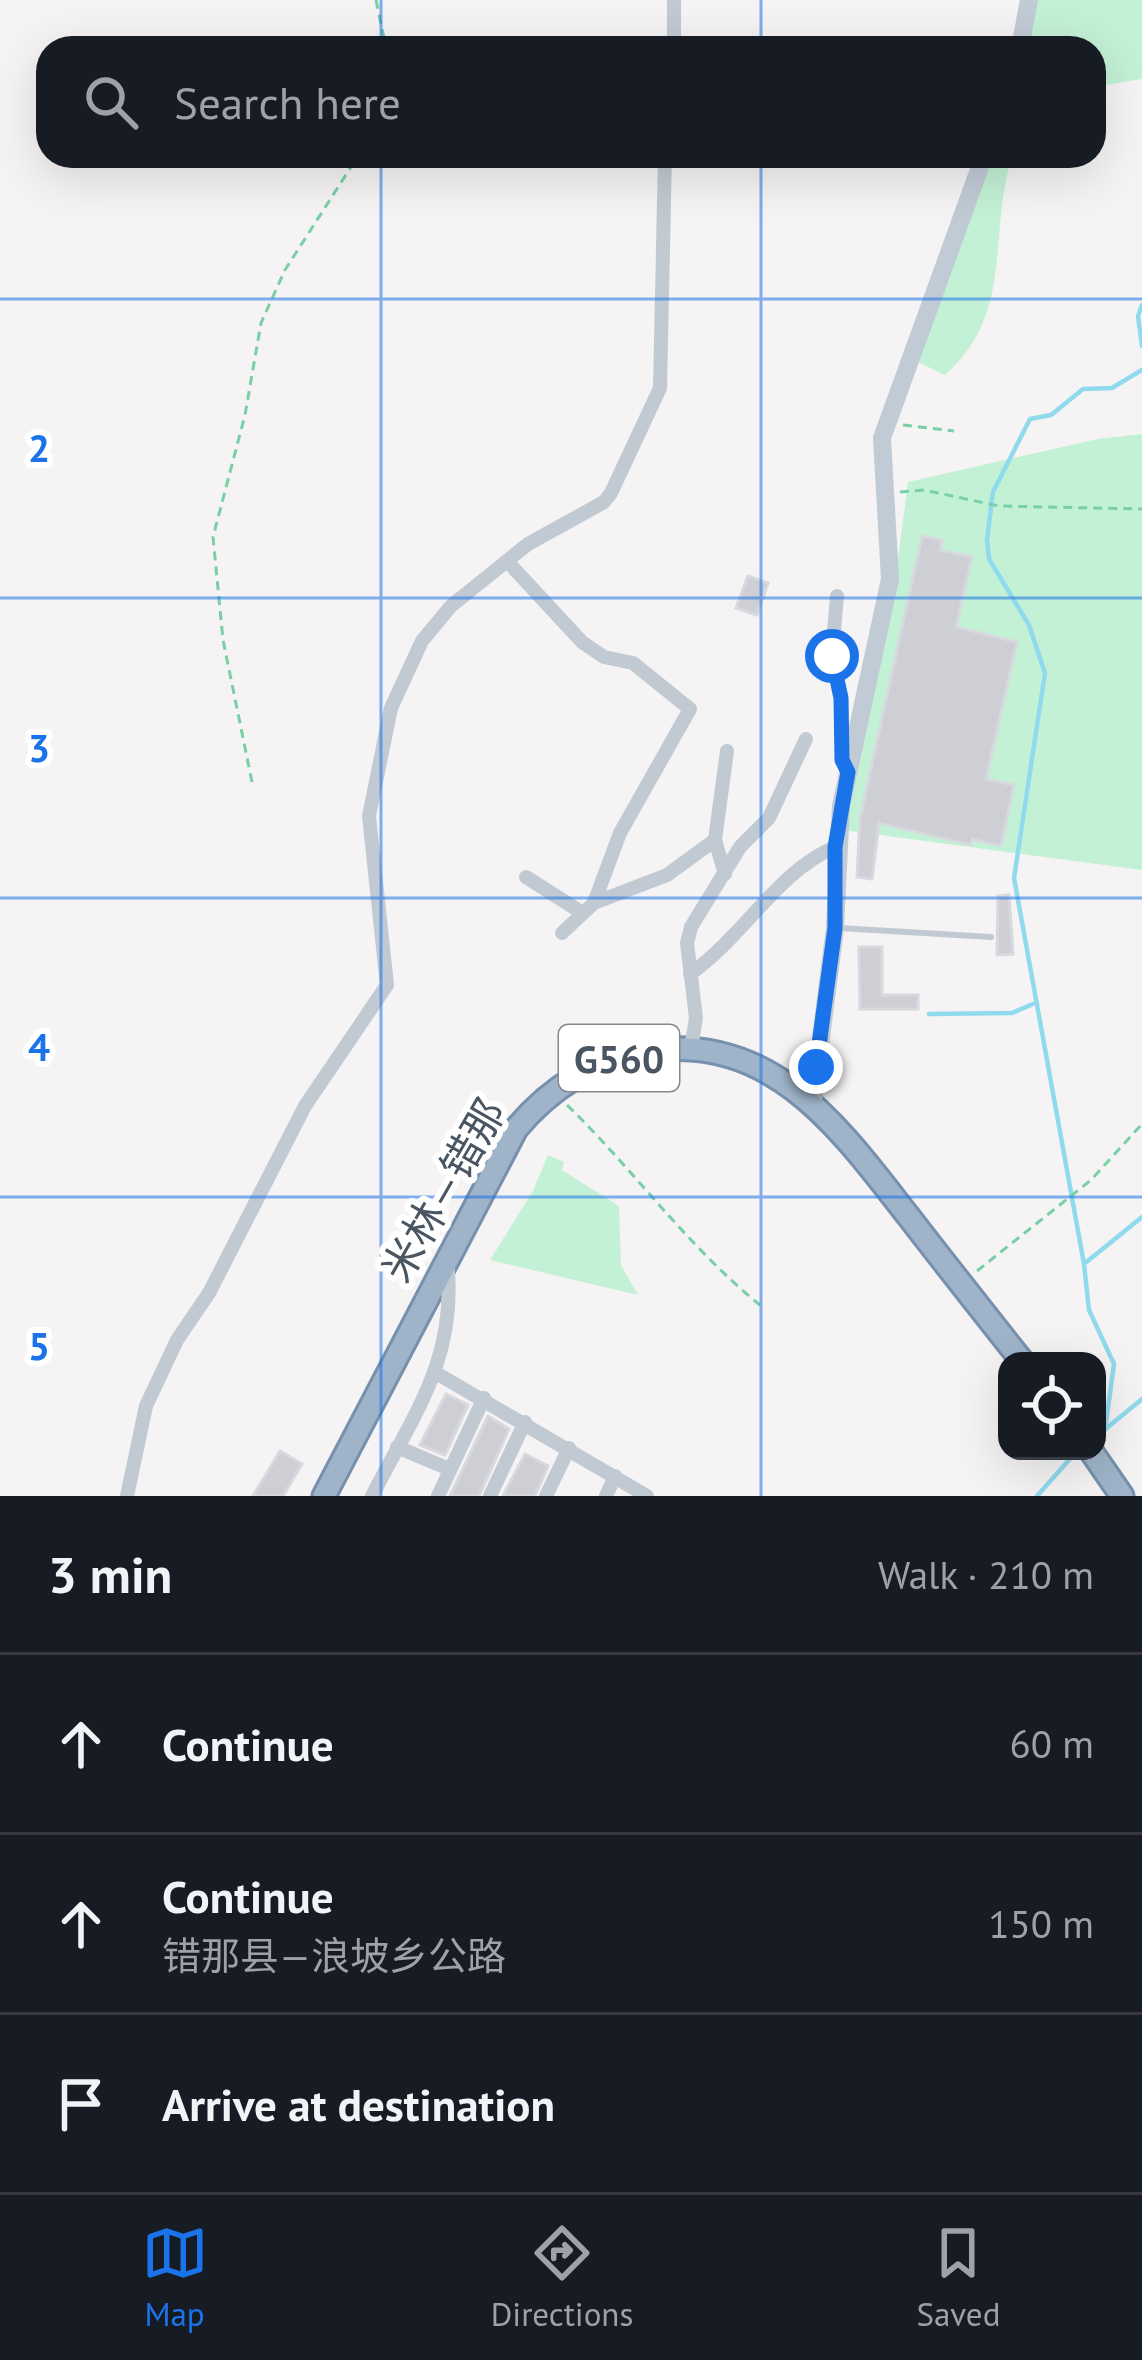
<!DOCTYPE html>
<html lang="en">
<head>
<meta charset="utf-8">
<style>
  :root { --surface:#171b24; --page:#20242c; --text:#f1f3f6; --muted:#9ea1a6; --line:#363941; --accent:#1a73e8 }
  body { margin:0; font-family:"PT Sans","Noto Sans SC",sans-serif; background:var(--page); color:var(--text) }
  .controls { position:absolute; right:36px; bottom:36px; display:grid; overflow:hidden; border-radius:24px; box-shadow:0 12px 48px #0002 }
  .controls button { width:108px; height:108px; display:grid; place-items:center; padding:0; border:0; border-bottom:3px solid var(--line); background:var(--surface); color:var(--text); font:60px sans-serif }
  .stop { position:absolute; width:36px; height:36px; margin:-27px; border:9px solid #1a73e8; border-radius:50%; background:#fff }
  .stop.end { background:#1a73e8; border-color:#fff; box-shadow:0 3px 12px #0008 }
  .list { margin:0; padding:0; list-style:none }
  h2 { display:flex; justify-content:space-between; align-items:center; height:156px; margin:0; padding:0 48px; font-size:51px }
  h2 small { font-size:39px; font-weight:400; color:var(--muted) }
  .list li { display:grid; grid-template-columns:78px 1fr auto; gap:36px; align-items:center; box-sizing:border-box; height:180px; padding:0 48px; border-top:3px solid var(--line) }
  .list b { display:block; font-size:45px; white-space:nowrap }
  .list p { margin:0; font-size:39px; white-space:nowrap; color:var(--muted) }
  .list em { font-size:39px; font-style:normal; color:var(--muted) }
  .icon { flex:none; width:66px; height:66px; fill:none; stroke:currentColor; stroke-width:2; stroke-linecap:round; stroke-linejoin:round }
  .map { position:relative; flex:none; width:1142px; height:1496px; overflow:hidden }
  .search { position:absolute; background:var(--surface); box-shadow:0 12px 48px #0002; left:36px; right:36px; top:36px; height:132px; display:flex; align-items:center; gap:30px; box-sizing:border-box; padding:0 42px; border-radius:36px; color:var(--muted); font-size:45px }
  .sheet { height:696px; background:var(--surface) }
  nav { display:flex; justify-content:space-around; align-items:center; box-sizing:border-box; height:168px; border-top:3px solid var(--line); background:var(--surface); font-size:33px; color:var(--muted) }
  nav a { display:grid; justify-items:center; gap:6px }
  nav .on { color:var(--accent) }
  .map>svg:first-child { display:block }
</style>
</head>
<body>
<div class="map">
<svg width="1142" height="1496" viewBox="0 0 1142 1496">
  <rect width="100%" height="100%" fill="#f5f3f3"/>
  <g fill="#c3f1d5">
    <polygon points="1038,0 1142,0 1142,79 1094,87 1094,48 1028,48"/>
    <path d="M999,156H1012C987,239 1015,312 945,375L918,362L990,164L996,165Z"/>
    <polygon points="1142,434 1142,870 843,830 895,582 908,482 1098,439"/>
    <polygon points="548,1155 564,1162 562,1170 619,1206 621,1265 638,1295 490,1260 533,1191"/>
  </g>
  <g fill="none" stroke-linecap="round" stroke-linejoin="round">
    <g stroke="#90daee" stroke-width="4.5">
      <polyline points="1142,305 1138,316 1142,346"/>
      <polyline points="929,1014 1012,1013 1033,1004"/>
      <polyline points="1084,1264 1014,878 1045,673 1029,625 989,559 987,540 993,492 1030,419 1051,415 1083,389 1112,388 1142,370"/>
      <polyline points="1105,1430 1114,1364 1089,1310 1084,1264 1142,1217"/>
      <polyline points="1097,1436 1142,1399"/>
      <polyline points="1037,1496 1077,1451"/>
    </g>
  </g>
  <g fill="#cdcfd5" stroke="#d7d9de" stroke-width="3">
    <polygon points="922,536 942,540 940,550 972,557 956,627 1017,642 986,779 1014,785 1001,846 972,839 971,845 879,823 872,879 857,877 860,819"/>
    <polygon points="748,576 768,583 757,615 736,608"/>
    <polygon points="1009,895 1013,954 997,955 998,896"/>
    <polygon points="859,947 882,947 882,995 918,995 918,1009 860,1009"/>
    <polygon points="446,1394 468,1405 445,1455 420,1445"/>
    <polygon points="488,1416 509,1429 479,1496 450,1496"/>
    <polygon points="280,1451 302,1464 283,1496 253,1496"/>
    <polygon points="525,1454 548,1466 535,1496 503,1496"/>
  </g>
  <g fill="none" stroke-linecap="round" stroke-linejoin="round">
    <defs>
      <g id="trunk">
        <polyline points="1091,1451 1122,1496"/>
        <path d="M324,1496L516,1129C549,1089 595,1059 647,1051C773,1032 840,1129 909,1217C946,1265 984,1313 1022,1361"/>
      </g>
    </defs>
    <use href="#trunk" stroke="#7690ad" stroke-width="27"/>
    <g stroke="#7ad0a6" stroke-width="3" stroke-dasharray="9 6" stroke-linecap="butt">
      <polyline points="376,0 386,48"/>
      <polyline points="903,425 954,431"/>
      <polyline points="900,492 924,490 999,506 1142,509"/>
      <polyline points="252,782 223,640 213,537 245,415 261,323 285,270 358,156"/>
      <path d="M567,1105C634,1170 687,1246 760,1305"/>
      <polyline points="977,1271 1091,1180 1142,1124"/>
    </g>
    <polyline stroke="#c1cad2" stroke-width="6" points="839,928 991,937"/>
    <g stroke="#c1cad2" stroke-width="14">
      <polyline points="674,48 674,0"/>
      <polyline points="507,561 582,642 604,657 633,663 690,709 620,833 594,903"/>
      <polyline points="837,596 832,655 841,698 842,760 848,772"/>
      <polyline points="725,874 715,840 727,751"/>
      <polyline points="526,877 581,912"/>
      <polyline points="562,933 594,903 667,875 715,840"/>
      <path d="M690,974C745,935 777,872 835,847"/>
      <polyline points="691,1048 696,1018 687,943 691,927 740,847 769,818 806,739"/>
      <polyline points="436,1373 647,1496"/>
      <polyline points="397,1447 449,1469"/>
      <polyline points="127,1496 146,1406 177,1340 209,1293 305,1106 387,985 369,816 391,708 422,641 451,606 528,544 604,502 611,493 660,388 665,156"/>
      <path d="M372,1496C414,1414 458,1358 447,1261"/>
      <polyline points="438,1496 484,1398"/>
      <polyline points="490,1496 525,1422"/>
      <polyline points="546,1496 569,1448"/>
      <polyline points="606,1496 615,1476"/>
    </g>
    <g stroke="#c1cbd6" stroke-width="18">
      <polyline points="1020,48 1029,0"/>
      <polyline points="813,1100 835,928 841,806 890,579 882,438 984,156"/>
    </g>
    <use href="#trunk" stroke="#9fb4c9" stroke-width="21"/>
  </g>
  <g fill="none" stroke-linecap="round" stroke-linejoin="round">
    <polyline stroke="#1a73e8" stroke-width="15" points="816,1067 835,928 835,847 848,772 842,760 841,698 832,656"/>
  </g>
  <path fill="none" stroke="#1a73e8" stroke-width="3" stroke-opacity="0.55" d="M381,0V48M761,0V48M381,156V1496M761,156V1496M0,299H1142M0,598H1142M0,898H1142M0,1197H1142"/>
  <g text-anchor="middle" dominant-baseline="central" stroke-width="12" stroke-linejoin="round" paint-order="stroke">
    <rect fill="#fff" stroke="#808990" stroke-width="3" x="559" y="1025" width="120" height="66" rx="9"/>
    <g font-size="39" font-weight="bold" fill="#4a5661">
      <text x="619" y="1058">G560</text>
    </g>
    <g font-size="42" fill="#4a5661" stroke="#fff">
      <text transform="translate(443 1190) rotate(-60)">米林—错那</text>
    </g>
  </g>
  <g font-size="39" text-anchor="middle" font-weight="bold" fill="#1a73e8" stroke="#fff" stroke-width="12" stroke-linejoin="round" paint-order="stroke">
    <text x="39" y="462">2</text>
    <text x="39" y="762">3</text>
    <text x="39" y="1061">4</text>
    <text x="39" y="1360">5</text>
  </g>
</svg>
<div class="controls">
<button><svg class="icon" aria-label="locate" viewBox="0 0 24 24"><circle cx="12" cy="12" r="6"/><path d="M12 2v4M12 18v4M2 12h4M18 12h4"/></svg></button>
</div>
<div class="stop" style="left:832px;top:656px"></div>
<div class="stop end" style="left:816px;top:1067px"></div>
<div class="search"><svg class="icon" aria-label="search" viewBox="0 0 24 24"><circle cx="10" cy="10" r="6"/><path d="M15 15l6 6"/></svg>Search here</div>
</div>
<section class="sheet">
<h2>3 min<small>Walk · 210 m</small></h2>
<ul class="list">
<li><svg class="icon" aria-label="ahead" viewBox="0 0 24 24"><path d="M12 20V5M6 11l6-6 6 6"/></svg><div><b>Continue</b></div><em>60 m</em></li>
<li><svg class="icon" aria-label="ahead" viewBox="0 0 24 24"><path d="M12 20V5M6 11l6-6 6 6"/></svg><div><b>Continue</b><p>错那县—浪坡乡公路</p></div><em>150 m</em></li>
<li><svg class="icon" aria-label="arrive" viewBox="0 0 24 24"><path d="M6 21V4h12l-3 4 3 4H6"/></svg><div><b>Arrive at destination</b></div></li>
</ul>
</section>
<nav>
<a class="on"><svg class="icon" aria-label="map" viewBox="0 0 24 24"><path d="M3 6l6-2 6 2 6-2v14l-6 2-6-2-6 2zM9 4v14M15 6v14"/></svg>Map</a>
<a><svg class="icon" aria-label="directions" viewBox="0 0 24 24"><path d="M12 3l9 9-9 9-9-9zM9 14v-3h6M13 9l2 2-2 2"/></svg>Directions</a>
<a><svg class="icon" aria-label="saved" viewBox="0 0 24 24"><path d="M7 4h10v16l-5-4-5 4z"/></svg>Saved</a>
</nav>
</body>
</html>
